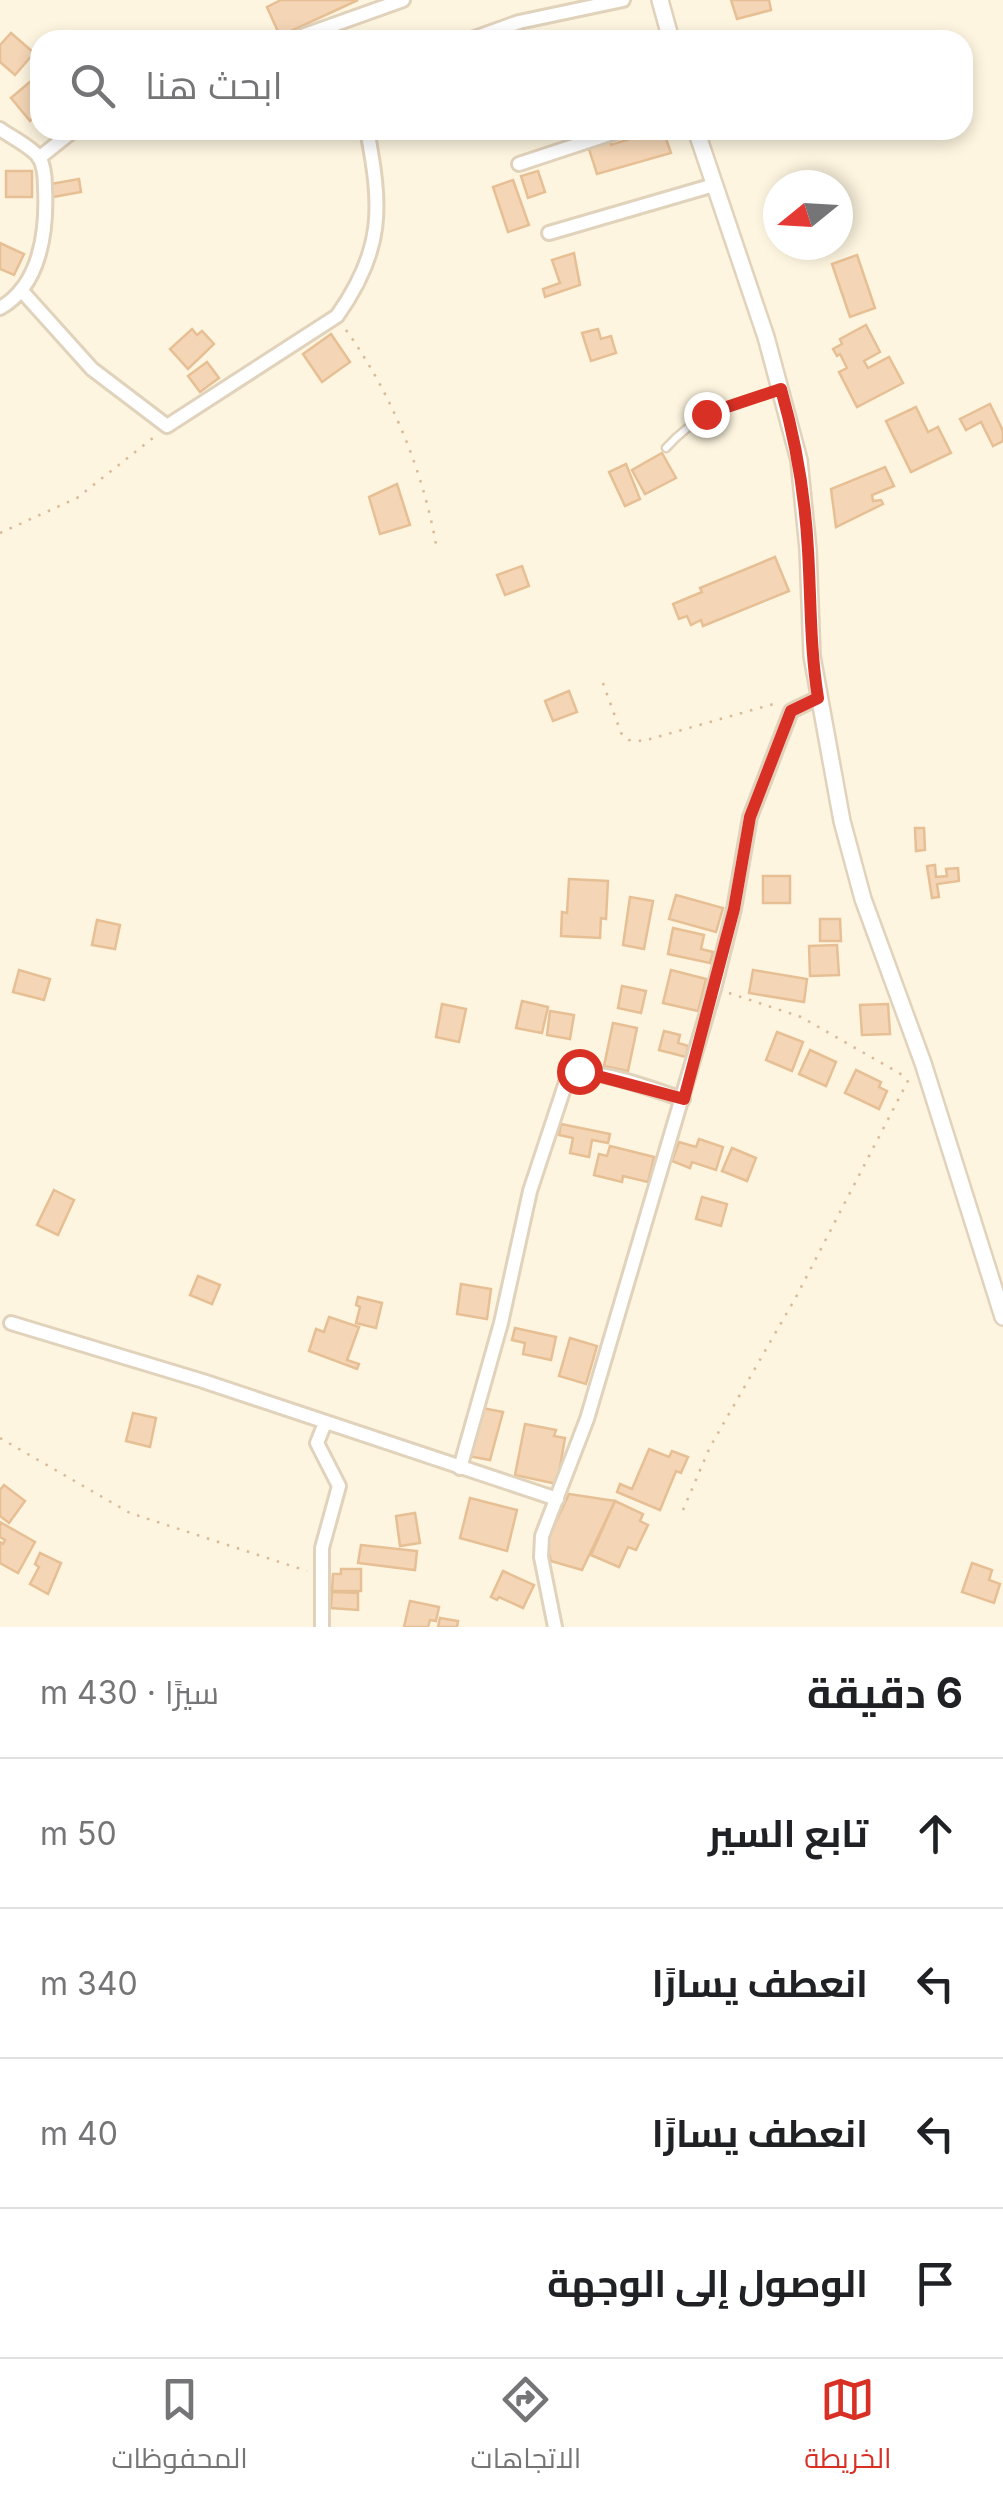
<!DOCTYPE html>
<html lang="ar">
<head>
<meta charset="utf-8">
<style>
  :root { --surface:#fff; --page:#f2f2f2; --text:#202124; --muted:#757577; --line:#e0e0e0; --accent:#d93025 }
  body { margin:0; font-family:Inter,Cairo,sans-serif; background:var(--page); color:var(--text); direction:rtl }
  .compass { position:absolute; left:763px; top:170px; width:90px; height:90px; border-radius:50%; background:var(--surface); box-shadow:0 5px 15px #0003; rotate:252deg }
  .stop { position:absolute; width:30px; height:30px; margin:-22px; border:8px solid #d93025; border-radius:50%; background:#fff }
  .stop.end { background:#d93025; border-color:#fff; box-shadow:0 2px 10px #0008 }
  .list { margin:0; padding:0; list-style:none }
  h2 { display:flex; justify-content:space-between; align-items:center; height:130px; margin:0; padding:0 40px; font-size:42px }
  h2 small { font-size:32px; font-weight:400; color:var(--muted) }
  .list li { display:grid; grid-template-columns:65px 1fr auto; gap:30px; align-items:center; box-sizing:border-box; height:150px; padding:0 40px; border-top:2px solid var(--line) }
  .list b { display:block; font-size:38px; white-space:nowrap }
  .list em { font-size:32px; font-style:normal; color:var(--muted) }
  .icon { flex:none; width:55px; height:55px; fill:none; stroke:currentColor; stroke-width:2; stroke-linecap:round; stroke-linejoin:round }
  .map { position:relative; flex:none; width:1003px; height:1627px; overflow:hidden; direction:ltr }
  .search { position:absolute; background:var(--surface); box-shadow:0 5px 15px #0003; left:30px; right:30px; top:30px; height:110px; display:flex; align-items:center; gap:25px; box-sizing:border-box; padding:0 35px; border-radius:30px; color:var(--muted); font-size:38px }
  .sheet { height:730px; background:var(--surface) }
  nav { display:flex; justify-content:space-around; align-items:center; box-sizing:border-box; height:140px; border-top:2px solid var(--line); background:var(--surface); font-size:28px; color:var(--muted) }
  nav a { display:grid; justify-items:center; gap:5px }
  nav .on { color:var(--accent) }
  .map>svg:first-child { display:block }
</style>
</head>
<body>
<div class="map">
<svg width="1003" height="1627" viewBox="0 0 1003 1627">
  <rect width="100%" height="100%" fill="#fdf5df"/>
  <g fill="#f4d6b6" stroke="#e7bf95" stroke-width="2.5">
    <polygon points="281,0 358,0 280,36 267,7"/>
    <polygon points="731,0 769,0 771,10 737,19"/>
    <polygon points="11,33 34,53 15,75 0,62 0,45"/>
    <polygon points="31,81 40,91 40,112 30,121 11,98"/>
    <polygon points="642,130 663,130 671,153 597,174 588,146 610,140 611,145 636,137 634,132"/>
    <rect x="6" y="171" width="26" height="26"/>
    <polygon points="538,171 545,192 528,198 521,176"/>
    <polygon points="79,179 81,192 53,197 51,184"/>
    <polygon points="513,180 529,225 508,232 493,187"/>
    <polygon points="0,243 24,254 14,275 0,269"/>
    <polygon points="574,253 580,285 545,297 543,289 560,283 552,260"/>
    <polygon points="857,255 875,308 850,317 832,264"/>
    <polygon points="866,325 880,352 864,361 868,368 889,357 903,383 857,407 839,372 847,368 840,354 837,356 833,349 842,344 840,339"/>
    <polygon points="192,329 197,335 202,331 214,344 188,369 170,349"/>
    <polygon points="598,329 601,339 611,336 616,353 591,361 582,333"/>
    <polygon points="331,334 350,362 322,382 303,354"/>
    <polygon points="207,362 219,378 200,392 188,376"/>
    <polygon points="990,404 1003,431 1003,441 993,446 981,422 966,430 960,419"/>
    <polygon points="916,407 928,432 938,427 951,453 911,472 886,421"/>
    <polygon points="662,453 676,478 645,494 632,470"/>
    <polygon points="626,464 640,499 625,506 609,472"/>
    <polygon points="885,467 894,486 872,495 873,501 881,500 883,504 836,527 831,489"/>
    <polygon points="397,484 410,525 380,534 369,497"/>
    <polygon points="775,557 789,591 703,626 701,620 691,625 687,616 679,619 673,604 702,592 700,588"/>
    <polygon points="522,566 529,586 505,595 497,575"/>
    <polygon points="569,691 577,712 553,721 545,701"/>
    <polygon points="915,828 924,828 925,850 916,851"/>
    <polygon points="935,865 936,877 947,876 946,869 958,868 959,881 937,884 939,897 932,898 927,866"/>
    <rect x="763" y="876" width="27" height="27"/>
    <polygon points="569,879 608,881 606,919 601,918 600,938 561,936 562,912 567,913"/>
    <polygon points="676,895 723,908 716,932 669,919"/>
    <polygon points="630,897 653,901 644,949 623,945"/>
    <polygon points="820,919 840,919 841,941 820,941"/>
    <polygon points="97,920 120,925 115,949 92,945"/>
    <polygon points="673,928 704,935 701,949 713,952 710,963 668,954"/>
    <polygon points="837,945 839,975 810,976 809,946"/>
    <polygon points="19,970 50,979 44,1000 13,992"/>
    <polygon points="671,970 706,979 698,1011 663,1003"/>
    <polygon points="753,970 807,979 804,1002 749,993"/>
    <polygon points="622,986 646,991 641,1013 618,1008"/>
    <polygon points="522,1001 548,1007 542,1033 516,1028"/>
    <polygon points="442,1004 466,1009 459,1042 436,1037"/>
    <polygon points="888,1004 890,1034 862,1035 860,1005"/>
    <polygon points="550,1011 574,1015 570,1039 547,1035"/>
    <polygon points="613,1023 637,1028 628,1071 604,1066"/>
    <polygon points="664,1031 680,1035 678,1043 688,1046 686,1057 659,1050"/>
    <polygon points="777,1032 803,1042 792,1071 766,1060"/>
    <polygon points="810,1050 836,1062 826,1086 799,1074"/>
    <polygon points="856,1070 881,1082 879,1087 887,1091 879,1109 845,1093"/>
    <polygon points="561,1124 610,1134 608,1143 592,1140 589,1157 570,1153 573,1138 559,1135"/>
    <polygon points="699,1139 723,1147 716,1170 692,1162 690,1168 672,1161 679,1142 696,1147"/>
    <polygon points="610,1146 654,1157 648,1182 623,1176 622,1182 594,1175 599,1154 607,1156"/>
    <polygon points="732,1148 756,1158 747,1181 722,1171"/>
    <polygon points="54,1190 74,1200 58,1235 37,1225"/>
    <polygon points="702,1197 727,1204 721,1226 696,1219"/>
    <polygon points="198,1276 220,1285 212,1304 190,1295"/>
    <polygon points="461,1284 491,1289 487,1319 457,1314"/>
    <polygon points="358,1297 382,1303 376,1328 356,1323 360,1307 356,1305"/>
    <polygon points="329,1317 359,1327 347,1360 359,1364 357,1369 309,1351 316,1329 324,1332"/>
    <polygon points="515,1328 556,1337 551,1360 523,1354 525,1343 512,1340"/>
    <polygon points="570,1338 597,1346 586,1384 559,1376"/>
    <polygon points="477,1407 503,1412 490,1460 468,1456"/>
    <polygon points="133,1413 156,1418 150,1447 126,1441"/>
    <polygon points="525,1424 556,1430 554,1436 565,1438 557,1484 515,1475"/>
    <polygon points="649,1449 669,1457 672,1451 688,1457 681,1473 676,1471 660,1510 617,1492 620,1484 632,1489"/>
    <polygon points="4,1485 25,1501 9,1523 0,1516 0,1490"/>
    <polygon points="569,1494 615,1501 582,1570 551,1561 546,1543"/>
    <polygon points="470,1498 517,1510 507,1551 460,1538"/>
    <polygon points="615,1501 643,1514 640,1521 648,1525 636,1550 628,1547 619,1567 591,1555"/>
    <polygon points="415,1513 420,1543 400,1546 396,1516"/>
    <polygon points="0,1522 35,1542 18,1573 0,1563 0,1542 3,1544 5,1540 0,1537"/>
    <polygon points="361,1545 417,1551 415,1570 358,1563"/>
    <polygon points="40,1553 61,1563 48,1594 30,1584 39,1567 35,1564"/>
    <polygon points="972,1563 992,1570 989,1580 1000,1584 994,1603 962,1592"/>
    <polygon points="341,1569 361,1569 361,1591 332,1591 333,1574 341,1574"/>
    <polygon points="503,1571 534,1585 523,1608 499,1597 497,1600 491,1597"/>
    <polygon points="332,1592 358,1593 358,1610 331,1608"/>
    <polygon points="410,1601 439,1607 436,1621 430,1620 428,1627 404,1627"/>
    <polygon points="440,1618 458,1621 457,1627 438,1627"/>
  </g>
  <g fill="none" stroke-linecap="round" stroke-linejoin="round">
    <defs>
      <path id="service" d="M666,448C700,410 732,405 778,390"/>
      <g id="minor">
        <polyline points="299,40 305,35 403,0"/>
        <polyline points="469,40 519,22 623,0"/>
        <path d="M0,129C11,137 30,146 39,157C44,165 45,178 45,188C47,230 41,285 0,308"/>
        <polyline points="39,158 74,130"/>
        <polyline points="519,164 622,130"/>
        <polyline points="549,233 714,185"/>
        <path d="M21,290L92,369L167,426L337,316C384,250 382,207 367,130"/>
        <polyline points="11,1323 203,1381 557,1499"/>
        <path d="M460,1468L501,1323L530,1191L568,1076C593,1065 656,1091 683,1099"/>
        <polyline points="322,1627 322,1548 339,1486 317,1443 325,1423"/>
        <polyline points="555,1627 541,1557 542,1536 587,1419 714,989 734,909 750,817 791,711 818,698"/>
      </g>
      <g id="tertiary">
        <polyline points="660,0 671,40"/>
        <polyline points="696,130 766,337 799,460 808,549 812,656 842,821 863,899 923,1063 1003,1317"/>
      </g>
    </defs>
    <use href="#service" stroke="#e1d2bb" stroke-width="11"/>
    <use href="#minor" stroke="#e1d2bb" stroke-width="18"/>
    <use href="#tertiary" stroke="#e1d2bb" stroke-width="20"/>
    <g stroke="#d8ba99" stroke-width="2.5" stroke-dasharray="2.5 8" stroke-linecap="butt">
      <path d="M346,330C392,394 424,473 437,550"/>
      <polyline points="0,533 77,498 158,434"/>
      <polyline points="603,683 621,733 629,740 643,741 777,703"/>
      <polyline points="729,993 801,1017 906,1077"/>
      <polyline points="0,1438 130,1513 307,1571"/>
      <polyline points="683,1510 710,1447 796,1297 911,1075"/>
    </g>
    <use href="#service" stroke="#fff" stroke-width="6"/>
    <use href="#minor" stroke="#fff" stroke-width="12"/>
    <use href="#tertiary" stroke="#fff" stroke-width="15"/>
  </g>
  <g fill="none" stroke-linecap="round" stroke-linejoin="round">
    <path stroke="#d93025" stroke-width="12" d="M579,1071L684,1099L734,909L750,817L791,711L818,698C810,648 811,600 808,550C805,495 796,442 781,389L706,414"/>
  </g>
</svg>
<svg class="compass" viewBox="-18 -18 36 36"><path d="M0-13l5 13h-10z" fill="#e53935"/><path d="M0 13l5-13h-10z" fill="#757577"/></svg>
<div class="stop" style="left:579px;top:1071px"></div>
<div class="stop end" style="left:706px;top:414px"></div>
<div class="search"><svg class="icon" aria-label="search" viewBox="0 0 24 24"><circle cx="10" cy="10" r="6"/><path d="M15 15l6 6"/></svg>ابحث هنا</div>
</div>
<section class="sheet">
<h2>6 دقيقة<small>سيرًا · 430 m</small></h2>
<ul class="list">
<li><svg class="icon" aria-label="ahead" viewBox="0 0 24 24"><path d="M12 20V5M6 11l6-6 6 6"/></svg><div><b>تابع السير</b></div><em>50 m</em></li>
<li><svg class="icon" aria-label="left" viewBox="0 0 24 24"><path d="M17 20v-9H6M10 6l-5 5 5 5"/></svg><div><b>انعطف يسارًا</b></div><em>340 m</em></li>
<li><svg class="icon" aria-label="left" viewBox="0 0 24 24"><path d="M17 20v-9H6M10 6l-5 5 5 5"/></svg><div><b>انعطف يسارًا</b></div><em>40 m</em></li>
<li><svg class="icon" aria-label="arrive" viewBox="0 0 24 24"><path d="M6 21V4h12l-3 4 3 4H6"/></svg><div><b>الوصول إلى الوجهة</b></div></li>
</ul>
</section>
<nav>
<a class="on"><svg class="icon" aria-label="map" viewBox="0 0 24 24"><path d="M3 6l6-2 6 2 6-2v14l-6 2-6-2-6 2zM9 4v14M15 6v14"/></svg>الخريطة</a>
<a><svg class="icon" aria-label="directions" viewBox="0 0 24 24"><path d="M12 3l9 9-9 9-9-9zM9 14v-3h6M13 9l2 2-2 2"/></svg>الاتجاهات</a>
<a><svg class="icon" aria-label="saved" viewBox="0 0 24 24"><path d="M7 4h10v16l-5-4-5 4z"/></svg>المحفوظات</a>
</nav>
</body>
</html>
